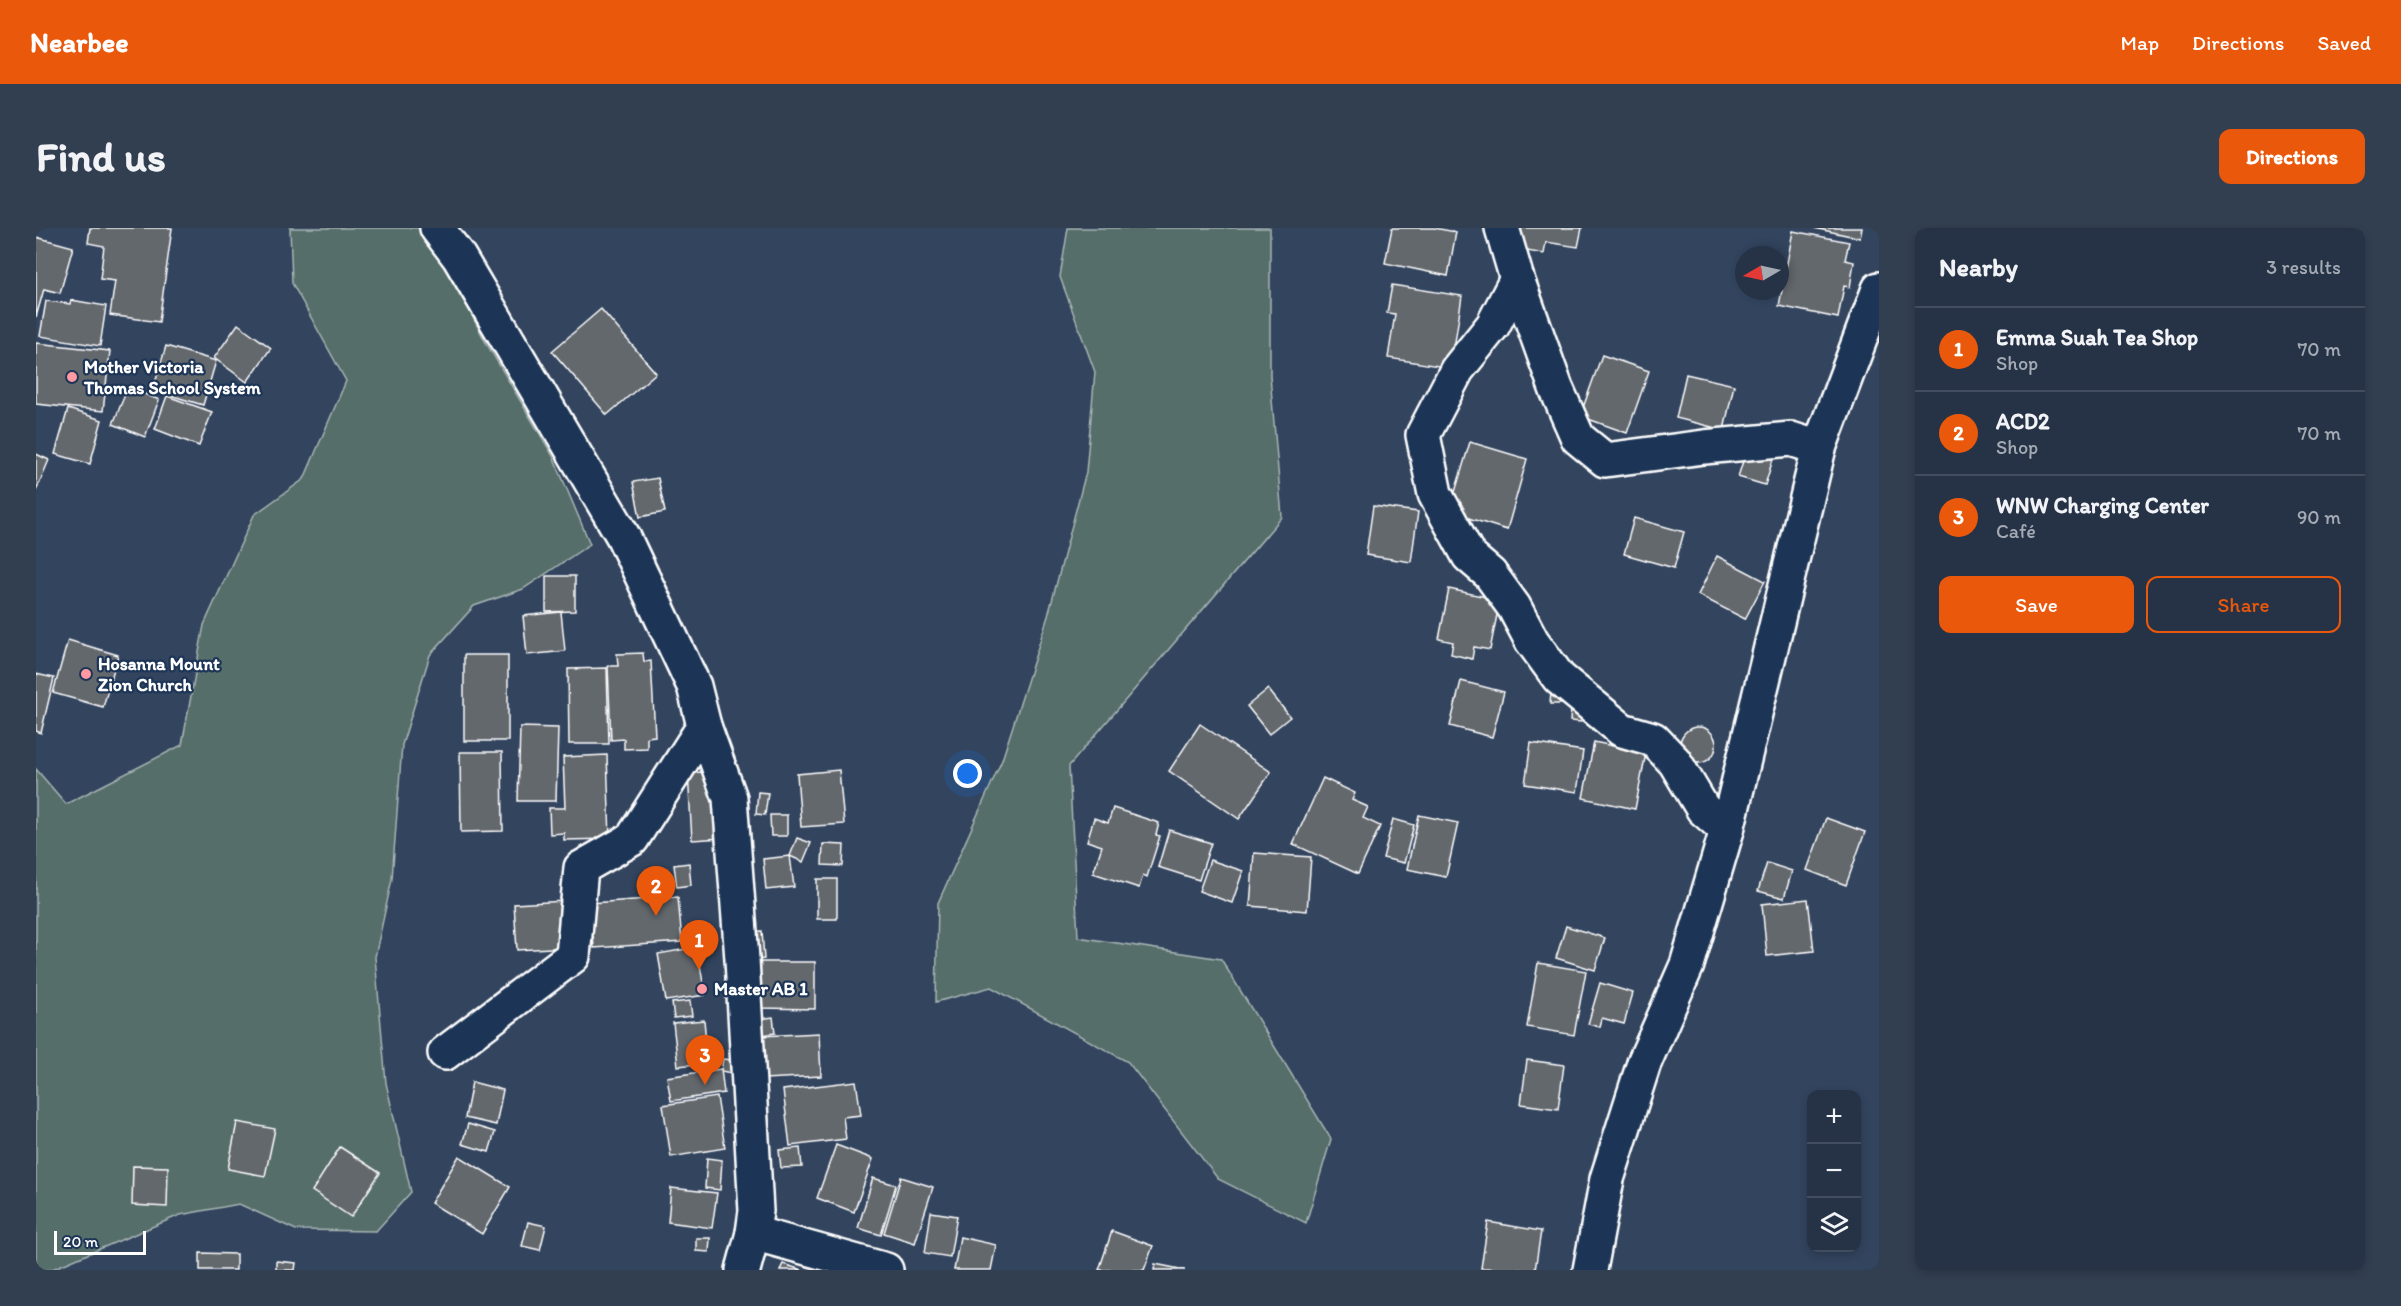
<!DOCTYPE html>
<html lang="en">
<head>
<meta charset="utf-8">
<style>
  :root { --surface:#263346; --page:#323f51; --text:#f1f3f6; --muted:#a4aab3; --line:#424e5f; --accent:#ea580c }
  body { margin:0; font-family:Itim,sans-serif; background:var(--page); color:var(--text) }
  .controls { position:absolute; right:18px; bottom:18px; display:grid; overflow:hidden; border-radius:12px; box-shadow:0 3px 9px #0003 }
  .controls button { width:54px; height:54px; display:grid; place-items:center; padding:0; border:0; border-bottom:2px solid var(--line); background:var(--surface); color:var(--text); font:30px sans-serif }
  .compass { position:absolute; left:1699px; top:18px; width:54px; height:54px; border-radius:50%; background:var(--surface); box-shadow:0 3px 9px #0003; rotate:261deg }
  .scale { position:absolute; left:18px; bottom:15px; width:92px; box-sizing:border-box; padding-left:6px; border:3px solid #fff; border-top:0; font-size:16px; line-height:21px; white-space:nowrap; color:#fff; -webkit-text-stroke:4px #1d3557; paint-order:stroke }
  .you { position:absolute; left:932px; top:546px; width:21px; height:21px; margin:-15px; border:4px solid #fff; border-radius:50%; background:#1a73e8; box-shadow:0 0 0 9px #1a73e833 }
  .badge { display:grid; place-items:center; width:39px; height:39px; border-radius:50%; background:var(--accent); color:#fff; font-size:20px; font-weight:700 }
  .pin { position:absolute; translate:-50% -50px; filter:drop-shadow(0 2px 3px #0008) }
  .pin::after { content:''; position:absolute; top:32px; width:21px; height:18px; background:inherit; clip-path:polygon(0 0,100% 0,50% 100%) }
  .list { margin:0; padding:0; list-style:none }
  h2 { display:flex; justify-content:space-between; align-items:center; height:78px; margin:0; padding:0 24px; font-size:26px }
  h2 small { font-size:20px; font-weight:400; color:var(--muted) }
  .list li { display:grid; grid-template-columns:39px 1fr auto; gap:18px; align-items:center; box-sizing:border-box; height:84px; padding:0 24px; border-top:2px solid var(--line) }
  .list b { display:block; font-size:22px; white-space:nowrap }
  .list p { margin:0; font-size:20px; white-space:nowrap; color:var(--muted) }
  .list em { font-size:20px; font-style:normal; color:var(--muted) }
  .actions { display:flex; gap:12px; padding:18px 24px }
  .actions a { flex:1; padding:14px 0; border:2px solid var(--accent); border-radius:12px; text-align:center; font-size:21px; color:var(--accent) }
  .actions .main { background:var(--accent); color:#fff }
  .icon { flex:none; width:33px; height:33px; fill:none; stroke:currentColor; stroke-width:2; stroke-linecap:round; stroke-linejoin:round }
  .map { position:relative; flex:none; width:1843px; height:1042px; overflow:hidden; border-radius:12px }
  header { display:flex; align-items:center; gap:36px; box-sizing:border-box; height:84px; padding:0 30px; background:var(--accent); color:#fff }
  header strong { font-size:28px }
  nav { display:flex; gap:33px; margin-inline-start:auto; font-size:21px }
  .intro { display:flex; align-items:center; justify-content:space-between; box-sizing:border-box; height:144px; padding:0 36px }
  h1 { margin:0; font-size:42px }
  .button { padding:15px 27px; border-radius:12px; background:var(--accent); color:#fff; font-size:21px; font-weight:700 }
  main { display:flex; gap:36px; padding:0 36px }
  aside { flex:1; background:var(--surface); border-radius:12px; box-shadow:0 3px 9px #0003 }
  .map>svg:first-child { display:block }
</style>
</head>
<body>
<header>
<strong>Nearbee</strong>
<nav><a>Map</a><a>Directions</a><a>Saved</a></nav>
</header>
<div class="intro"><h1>Find us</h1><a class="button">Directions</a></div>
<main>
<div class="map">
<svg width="1843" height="1042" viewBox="0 0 1843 1042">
  <rect width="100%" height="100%" fill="#32445e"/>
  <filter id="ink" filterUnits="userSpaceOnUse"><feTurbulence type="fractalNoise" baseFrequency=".0167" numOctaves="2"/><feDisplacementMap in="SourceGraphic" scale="12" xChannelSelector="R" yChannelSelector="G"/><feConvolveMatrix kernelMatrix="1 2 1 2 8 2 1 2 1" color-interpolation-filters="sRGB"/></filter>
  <g filter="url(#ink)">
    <g fill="#556e6b" stroke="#aab6b5" stroke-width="1.5">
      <polygon points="254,0 391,0 449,113 517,228 554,316 487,361 438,378 394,427 366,517 356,651 339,729 350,855 375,964 340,1003 260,1002 203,976 144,987 14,1042 0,1042 0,541 30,576 146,517 168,397 218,287 268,251 310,153 256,55"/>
      <polygon points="1032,0 1234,0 1234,148 1246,289 1033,538 1042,709 1185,731 1295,911 1270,995 1182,951 1092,834 955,759 900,774 902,675 966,532 1012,388 1050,244 1059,144 1024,49"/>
    </g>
    <g fill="#63676d" stroke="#fff" stroke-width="1.5">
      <polygon points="54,0 136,0 123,94 74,87 79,53 64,51 68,18 52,15"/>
      <polygon points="1356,0 1398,0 1420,4 1412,48 1349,35"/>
      <polygon points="1484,0 1546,0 1542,19 1510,14 1508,26 1480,21"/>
      <polygon points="1778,0 1826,0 1824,10"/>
      <polygon points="1757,3 1813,14 1809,32 1818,34 1814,59 1808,58 1802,90 1743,78"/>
      <polygon points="0,9 37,19 24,65 8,61 0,89"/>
      <polygon points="1356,57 1426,68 1415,140 1352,130 1359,86 1351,85"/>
      <polygon points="35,72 70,78 64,118 4,108 10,73 34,76"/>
      <polygon points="565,81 620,145 571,187 516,123"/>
      <polygon points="202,96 235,120 211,154 178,130"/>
      <polygon points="0,115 74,123 67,183 0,176"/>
      <polygon points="130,118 180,133 167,177 117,162"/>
      <polygon points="1566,127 1613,143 1591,205 1544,188"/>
      <polygon points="1650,146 1698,157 1688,202 1640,190"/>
      <polygon points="92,159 123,172 109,209 77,196"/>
      <polygon points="131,168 176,184 163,218 119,201"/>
      <polygon points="32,181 66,192 54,236 19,226"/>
      <polygon points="1434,214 1491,231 1471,302 1413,284"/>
      <polygon points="1711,220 1738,228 1729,257 1702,249"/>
      <polygon points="0,226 13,232 0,263"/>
      <polygon points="622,250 629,284 604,289 597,254"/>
      <polygon points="1337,278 1382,284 1375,334 1330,327"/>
      <polygon points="1598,290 1648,304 1638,340 1588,326"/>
      <polygon points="1681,328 1729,353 1709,391 1662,367"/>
      <polygon points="510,348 539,348 539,383 510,384"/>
      <polygon points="1413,361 1464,372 1454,422 1438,419 1436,431 1415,426 1417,414 1403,411"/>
      <polygon points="525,384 529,423 491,427 487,388"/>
      <polygon points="32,412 82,427 67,479 17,465"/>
      <polygon points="607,425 608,434 615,433 619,508 611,509 611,520 588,521 588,511 575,512 572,438 582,438 581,426"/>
      <rect x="428" y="427" width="44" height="86"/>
      <polygon points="571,440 573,516 533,516 532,441"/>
      <polygon points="0,446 18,450 5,505 0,503"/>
      <polygon points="1425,453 1468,464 1456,509 1414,498"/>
      <polygon points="1232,461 1254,489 1233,506 1211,478"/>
      <polygon points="1515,464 1529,476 1514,476"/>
      <polygon points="1535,480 1546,481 1545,494 1534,493"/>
      <polygon points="1164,496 1235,544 1203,591 1133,543"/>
      <polygon points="484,499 522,500 520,573 482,573"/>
      <circle cx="1662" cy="517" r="18"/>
      <polygon points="1558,514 1610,525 1599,581 1547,570"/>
      <polygon points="1495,515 1547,523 1541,564 1489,556"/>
      <polygon points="424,524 466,524 467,603 425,604"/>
      <polygon points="571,527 574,611 528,612 528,605 514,606 513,580 529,580 527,529"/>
      <polygon points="803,542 808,596 765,599 761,546"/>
      <polygon points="682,543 686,610 656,612 652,545"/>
      <polygon points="1287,550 1319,565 1316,572 1332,579 1327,590 1344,598 1322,646 1257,616"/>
      <polygon points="722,564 732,565 729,587 720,586"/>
      <polygon points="1077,580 1123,595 1120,607 1124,608 1111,649 1107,647 1103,660 1057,645 1066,618 1051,613 1058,590 1072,595"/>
      <polygon points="734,587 751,587 751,608 735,608"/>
      <polygon points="1383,587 1422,595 1410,649 1371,641"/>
      <polygon points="1790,590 1829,604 1810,657 1771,642"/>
      <polygon points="1357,591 1378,597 1368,635 1347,630"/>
      <polygon points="1133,602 1175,615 1163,652 1122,639"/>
      <polygon points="761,610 775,615 767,634 754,628"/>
      <polygon points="787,616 808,617 807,638 786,637"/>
      <polygon points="1218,625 1275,629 1271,683 1214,678"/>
      <polygon points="754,628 758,659 730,662 727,631"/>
      <polygon points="1174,632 1207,643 1196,675 1163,663"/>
      <polygon points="653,635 655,657 641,659 638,637"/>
      <polygon points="1731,635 1756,643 1748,670 1722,663"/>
      <polygon points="629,642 630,655 612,657 611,643"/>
      <rect x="781" y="651" width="20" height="40"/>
      <polygon points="642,669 646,714 558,720 555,675"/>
      <polygon points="1772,671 1778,723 1731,728 1726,676"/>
      <polygon points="529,673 531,719 481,722 478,676"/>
      <polygon points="1530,698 1569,710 1559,742 1520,730"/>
      <polygon points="726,703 728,731 714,732 712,704"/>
      <polygon points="661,719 669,767 630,773 622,726"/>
      <polygon points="722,734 779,734 779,781 723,780"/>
      <polygon points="1502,735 1550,743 1538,807 1491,799"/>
      <polygon points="1564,755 1597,765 1588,796 1566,790 1564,799 1552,796"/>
      <polygon points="654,773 656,788 638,790 636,775"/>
      <polygon points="737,789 739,805 726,807 724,791"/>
      <polygon points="668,792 672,835 642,838 637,795"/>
      <polygon points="783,805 785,848 728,851 726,808"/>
      <polygon points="687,831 703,833 701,846 685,843"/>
      <polygon points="1491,832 1528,837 1522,881 1485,876"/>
      <polygon points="685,841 688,865 635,873 631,849"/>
      <polygon points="820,853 825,887 807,889 810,911 754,918 747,862"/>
      <polygon points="436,854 467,862 460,897 429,890"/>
      <polygon points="681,869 689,920 635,929 627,877"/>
      <polygon points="201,894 239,901 229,948 192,941"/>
      <polygon points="432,896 459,904 453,924 426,916"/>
      <polygon points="800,917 837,931 818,984 781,970"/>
      <polygon points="304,919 344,945 315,989 276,963"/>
      <polygon points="764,920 766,939 745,940 743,922"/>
      <polygon points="423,928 474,959 446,1006 395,975"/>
      <polygon points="671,930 686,932 684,962 669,960"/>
      <polygon points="97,938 132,939 131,979 96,977"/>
      <polygon points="865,949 897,959 879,1015 848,1005"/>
      <polygon points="837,950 860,957 845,1007 822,1000"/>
      <polygon points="635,960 681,965 676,1000 632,994"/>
      <polygon points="895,984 921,988 914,1029 889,1025"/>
      <polygon points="492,994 510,998 504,1022 486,1018"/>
      <polygon points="1452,994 1505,1003 1499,1042 1445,1040"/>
      <polygon points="1076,1003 1117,1018 1108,1042 1063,1042"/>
      <polygon points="924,1009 960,1017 955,1042 918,1042"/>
      <polygon points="660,1010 674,1010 673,1024 660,1023"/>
      <polygon points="164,1025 200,1026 200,1042 164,1042"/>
      <polygon points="240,1033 260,1035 259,1042 240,1042"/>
      <polygon points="747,1036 766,1042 744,1042"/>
      <polygon points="1119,1036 1149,1042 1118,1042"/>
    </g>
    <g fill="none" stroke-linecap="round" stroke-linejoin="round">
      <defs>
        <g id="street">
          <polyline points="401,0 423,29 587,308 658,458 668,498 694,570 706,731 720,983 717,1005 707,1042"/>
          <polyline points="1466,0 1481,51 1520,160 1542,210 1569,232 1668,219 1755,211 1783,220"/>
          <polyline points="1481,51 1457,97 1421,142 1387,207 1399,266 1433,328 1454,346 1478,379 1496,413 1523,450 1586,502 1617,511 1639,534 1667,581 1691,602"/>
          <polyline points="409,825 537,728 545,640 596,611 668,498"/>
          <polyline points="717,1005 850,1042"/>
          <polyline points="1554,1042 1571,951 1608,835 1651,737 1691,602 1783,220 1843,61"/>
        </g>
      </defs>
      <use href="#street" stroke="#fff" stroke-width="38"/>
      <use href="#street" stroke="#1d3557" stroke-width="33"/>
    </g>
  </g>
  <g fill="#ff9aa2" stroke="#1d3557" stroke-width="2">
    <circle cx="36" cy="149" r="6"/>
    <circle cx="50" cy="446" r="6"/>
    <circle cx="666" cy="761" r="6"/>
  </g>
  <g text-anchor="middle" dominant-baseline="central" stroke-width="4.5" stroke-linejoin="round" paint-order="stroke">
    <g font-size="18" font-weight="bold" fill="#fff" stroke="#1d3557" text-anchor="start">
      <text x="48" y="139">Mother Victoria<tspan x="48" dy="21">Thomas School System</tspan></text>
      <text x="62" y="436">Hosanna Mount<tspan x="62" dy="21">Zion Church</tspan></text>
      <text x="678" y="761">Master AB 1</text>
    </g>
  </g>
</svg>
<div class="controls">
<button>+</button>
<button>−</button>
<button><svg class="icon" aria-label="layers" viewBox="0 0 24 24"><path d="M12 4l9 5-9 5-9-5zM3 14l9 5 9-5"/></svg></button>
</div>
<svg class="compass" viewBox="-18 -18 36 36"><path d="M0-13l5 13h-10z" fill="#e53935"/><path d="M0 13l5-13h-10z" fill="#a4aab3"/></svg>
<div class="scale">20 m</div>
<div class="you"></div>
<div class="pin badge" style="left:663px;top:742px">1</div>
<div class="pin badge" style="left:620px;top:688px">2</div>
<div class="pin badge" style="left:669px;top:857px">3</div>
</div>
<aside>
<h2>Nearby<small>3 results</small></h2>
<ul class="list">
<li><span class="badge">1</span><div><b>Emma Suah Tea Shop</b><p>Shop</p></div><em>70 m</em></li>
<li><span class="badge">2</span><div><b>ACD2</b><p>Shop</p></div><em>70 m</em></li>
<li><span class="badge">3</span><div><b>WNW Charging Center</b><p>Café</p></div><em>90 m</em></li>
</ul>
<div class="actions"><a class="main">Save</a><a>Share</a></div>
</aside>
</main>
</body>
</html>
